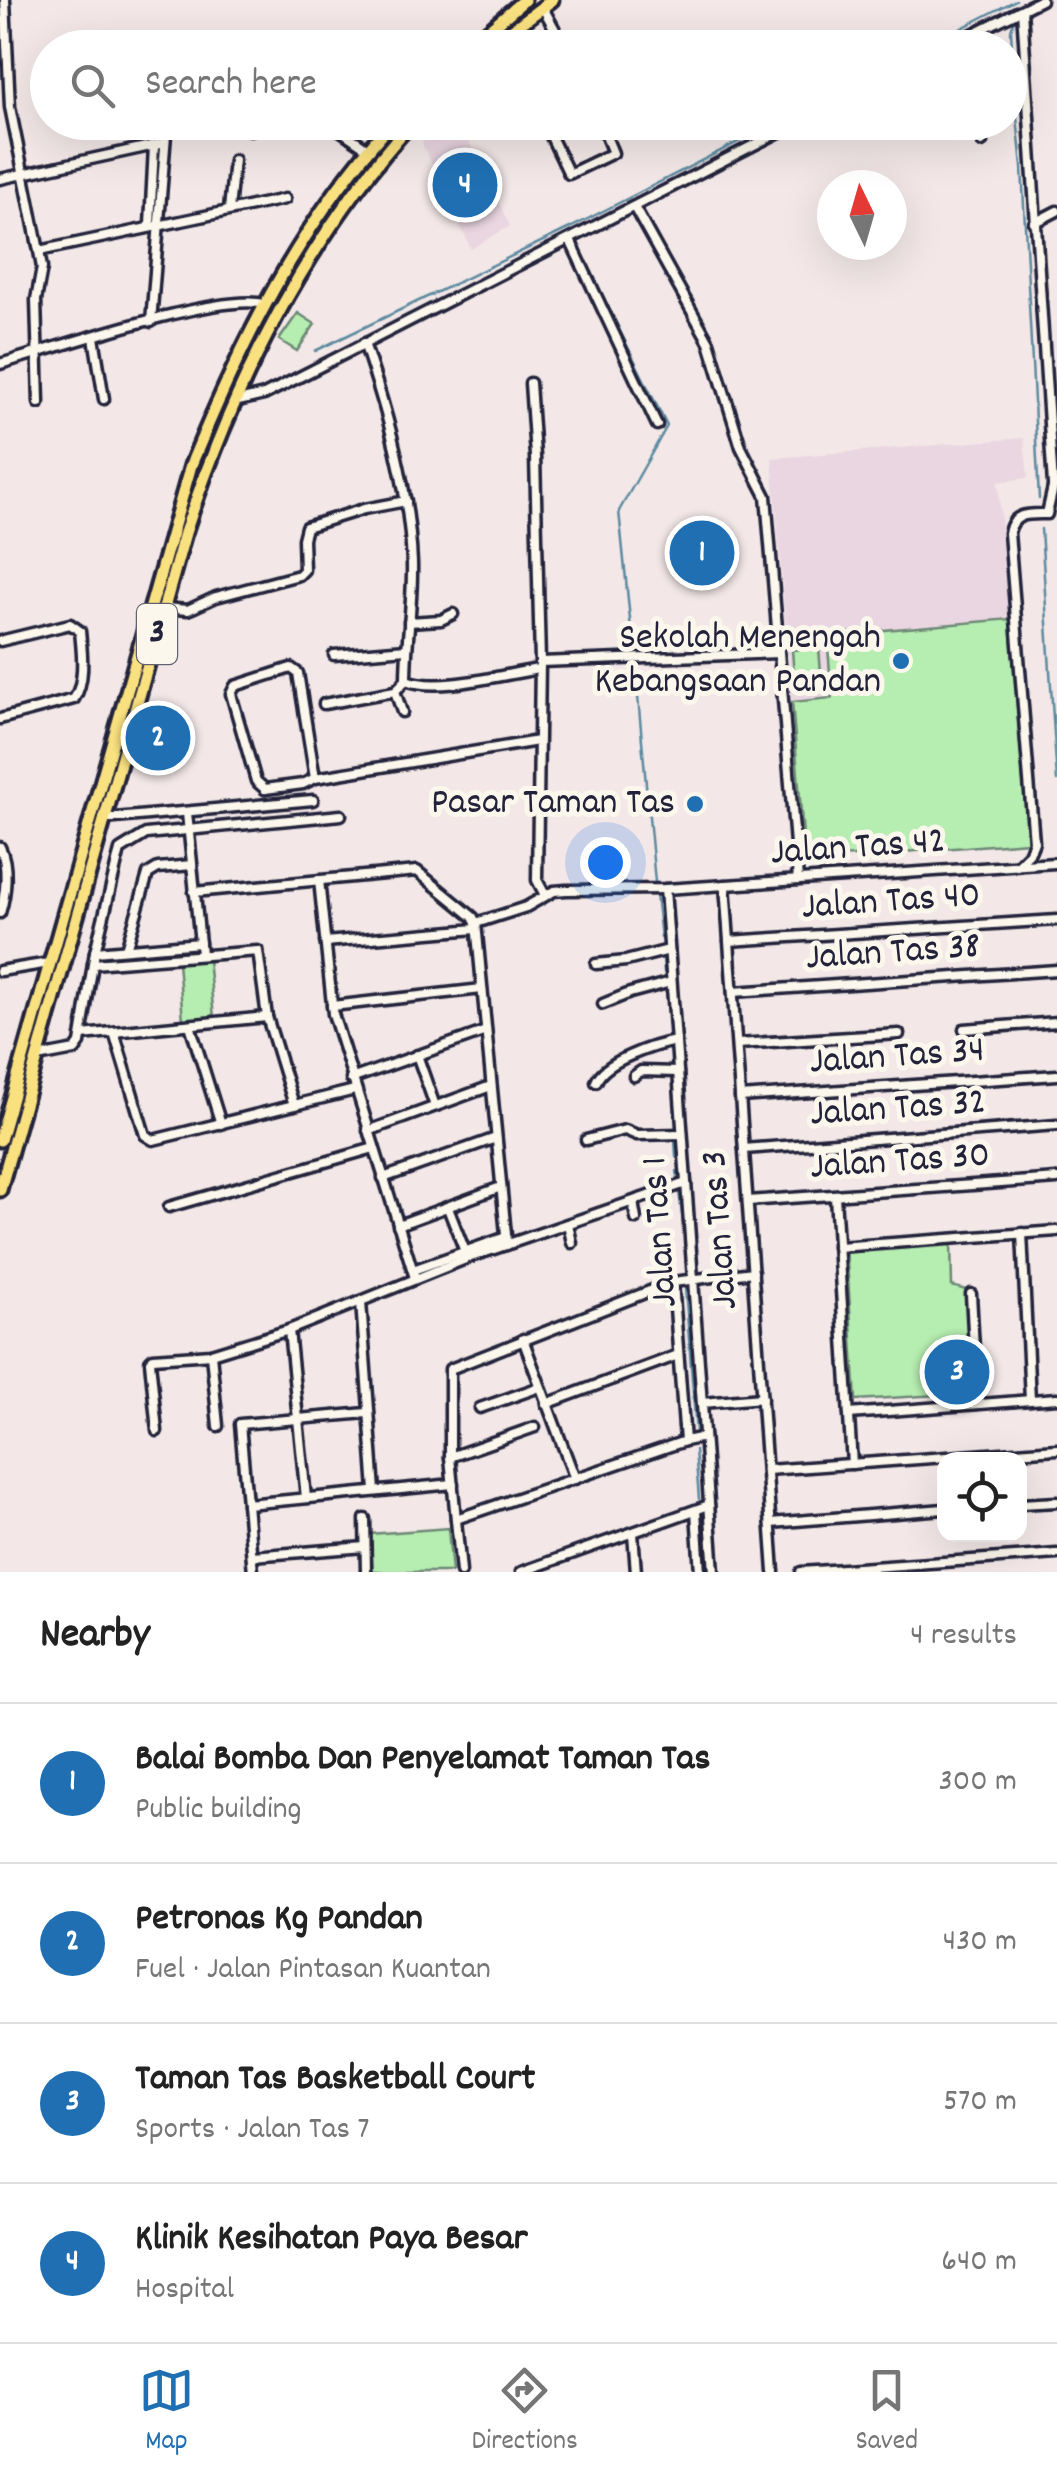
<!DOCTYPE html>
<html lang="en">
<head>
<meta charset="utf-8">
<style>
  :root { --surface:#fff; --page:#f6f6f6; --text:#222; --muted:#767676; --line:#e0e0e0; --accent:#1f6fb2 }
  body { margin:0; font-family:Dekko,sans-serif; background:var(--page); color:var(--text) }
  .controls { position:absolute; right:30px; bottom:30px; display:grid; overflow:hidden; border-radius:20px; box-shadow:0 10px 40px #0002 }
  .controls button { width:90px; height:90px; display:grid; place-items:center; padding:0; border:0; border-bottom:2px solid var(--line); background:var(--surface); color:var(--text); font:50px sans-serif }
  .compass { position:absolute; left:817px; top:170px; width:90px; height:90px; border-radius:50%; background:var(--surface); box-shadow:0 10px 40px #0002; rotate:355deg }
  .you { position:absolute; left:605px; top:862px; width:35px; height:35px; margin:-25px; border:8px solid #fff; border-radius:50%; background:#1a73e8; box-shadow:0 0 0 15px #1a73e833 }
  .badge { display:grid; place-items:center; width:65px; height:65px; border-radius:50%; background:var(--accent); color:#fff; font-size:32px; font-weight:700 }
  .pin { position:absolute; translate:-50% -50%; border:5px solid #fff; box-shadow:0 2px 10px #0006 }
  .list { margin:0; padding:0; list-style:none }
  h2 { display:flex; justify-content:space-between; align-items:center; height:130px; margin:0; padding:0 40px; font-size:42px }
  h2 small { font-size:32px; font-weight:400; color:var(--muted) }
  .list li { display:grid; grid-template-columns:65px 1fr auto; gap:30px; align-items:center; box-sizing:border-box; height:160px; padding:0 40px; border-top:2px solid var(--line) }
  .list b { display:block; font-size:38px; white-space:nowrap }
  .list p { margin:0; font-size:32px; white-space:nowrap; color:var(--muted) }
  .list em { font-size:32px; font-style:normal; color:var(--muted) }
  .icon { flex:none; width:55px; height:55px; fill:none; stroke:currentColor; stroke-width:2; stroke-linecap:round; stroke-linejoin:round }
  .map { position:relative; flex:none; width:1057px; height:1572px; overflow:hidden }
  .search { position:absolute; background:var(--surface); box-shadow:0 10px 40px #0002; left:30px; right:30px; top:30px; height:110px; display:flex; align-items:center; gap:25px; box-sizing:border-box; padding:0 35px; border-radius:55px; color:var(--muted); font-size:38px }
  .sheet { height:770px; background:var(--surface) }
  nav { display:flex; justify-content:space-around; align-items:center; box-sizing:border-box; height:140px; border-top:2px solid var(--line); background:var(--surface); font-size:28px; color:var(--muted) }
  nav a { display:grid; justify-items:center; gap:5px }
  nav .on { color:var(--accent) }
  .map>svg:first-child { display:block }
</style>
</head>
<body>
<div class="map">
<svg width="1057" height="1572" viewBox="0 0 1057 1572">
  <rect width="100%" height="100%" fill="#f3e8e7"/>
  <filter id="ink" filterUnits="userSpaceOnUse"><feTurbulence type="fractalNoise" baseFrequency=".01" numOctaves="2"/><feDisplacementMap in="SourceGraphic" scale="20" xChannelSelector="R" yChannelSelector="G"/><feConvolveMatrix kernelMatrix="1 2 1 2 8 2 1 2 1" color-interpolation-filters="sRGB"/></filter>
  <g filter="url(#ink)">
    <g fill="#ead6e1">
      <polygon points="441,123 460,123 510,226 471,249 422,143"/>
      <polygon points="1024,438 1028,478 998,482 1028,842 805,860 772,458"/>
    </g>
    <g fill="#b6edb0" stroke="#6c8876" stroke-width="2.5">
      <polygon points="298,313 315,324 297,351 279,340"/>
      <polygon points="1010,619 1028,842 805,860 792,702 832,698 827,635"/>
      <polygon points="819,647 822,687 795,689 792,650"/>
      <polygon points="208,959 214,1017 183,1020 178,962"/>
      <polygon points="951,1241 952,1286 966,1290 972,1393 856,1400 846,1247"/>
      <polygon points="448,1528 452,1572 373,1572 370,1534"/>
    </g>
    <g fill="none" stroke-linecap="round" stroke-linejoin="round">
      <g stroke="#5c899f" stroke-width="2.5">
        <polyline points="1014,20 1011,30 1014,87 1022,167 1039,499"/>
        <polyline points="923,48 1016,0"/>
        <polyline points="576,242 667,426 619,511 633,649"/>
        <polyline points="315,351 570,228 777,122"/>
        <polyline points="1041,529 1057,781"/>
        <polyline points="635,664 655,882"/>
        <polyline points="656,894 661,938"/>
        <polyline points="663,957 664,972"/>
        <polyline points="666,989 669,1012"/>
        <polyline points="672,1048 673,1069"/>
        <polyline points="675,1140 676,1157"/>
        <polyline points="677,1171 678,1180"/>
        <polyline points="679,1191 688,1261"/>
        <polyline points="685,1287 696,1432"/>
        <polyline points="695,1450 699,1499"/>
        <polyline points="705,1517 709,1572"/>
      </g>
      <defs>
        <g id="minor">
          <polyline points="5,0 10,107 39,251 285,199"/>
          <polyline points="542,6 565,48"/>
          <polyline points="1022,10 1053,485"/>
          <polyline points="944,48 1041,0"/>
          <polyline points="228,122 251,130 267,122"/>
          <polyline points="328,122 368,149"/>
          <polyline points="544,122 569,174 613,153 600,122"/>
          <polyline points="973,122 982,142"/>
          <polyline points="0,179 164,143"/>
          <polyline points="634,207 709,342 741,447 766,496 798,880"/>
          <polyline points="229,210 234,160"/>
          <polyline points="1034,223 1057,211"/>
          <polyline points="150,225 154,146"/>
          <polyline points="570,240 657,425"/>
          <polyline points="39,251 42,268 36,300 39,403"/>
          <polyline points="151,322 167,122"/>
          <polyline points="94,337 104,399"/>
          <path d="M364,343C388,414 409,489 412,563C413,602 406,641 406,680"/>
          <path d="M0,364C52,349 220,292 264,304"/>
          <polyline points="530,383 535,456 540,662 537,880 545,895"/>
          <polyline points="234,402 264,395 799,122"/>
          <polyline points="164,608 188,610 216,597 299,575 304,570 303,539 306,527 364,509 406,501"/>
          <polyline points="409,622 441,620 453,614"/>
          <path d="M0,641L70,624L80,631C82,652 86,681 74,699L0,719"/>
          <polyline points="334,655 406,649"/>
          <polyline points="540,662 779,653"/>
          <polyline points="395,691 402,712"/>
          <path d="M324,704L395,691L406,680C438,693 504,674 539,669"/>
          <polyline points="265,789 256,781 231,694 235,686 291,668 298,673 315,778"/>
          <polyline points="265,789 303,784 315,778 538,741"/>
          <polyline points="187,813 201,954"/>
          <polyline points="104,819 313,800"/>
          <path d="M0,847C9,865 6,894 0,913"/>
          <path d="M1017,866L1029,854L1034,842L1009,533C1013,512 1029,514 1047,514L1054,483"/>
          <polyline points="319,880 333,1014 415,1278"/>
          <polyline points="725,885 774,1572"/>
          <polyline points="665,889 714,1572"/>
          <polyline points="194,892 417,871 473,917 476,923"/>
          <polyline points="476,923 526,907 554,891 566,890 665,889 1055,863"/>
          <polyline points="476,923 507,1245"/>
          <polyline points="729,941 1057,920"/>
          <polyline points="325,942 476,929"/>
          <polyline points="126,949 148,874 158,868 192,865"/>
          <polyline points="95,952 200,943"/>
          <polyline points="93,964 258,951 267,1017 294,1105"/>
          <polyline points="596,964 626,961 669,950"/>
          <polyline points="0,971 49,963"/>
          <polyline points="733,992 1057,970"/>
          <polyline points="603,1004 630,993 671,982"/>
          <polyline points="332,1006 482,989"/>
          <polyline points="190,1025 221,1124"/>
          <polyline points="964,1029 1057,1022"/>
          <polyline points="114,1032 145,1135 153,1140 355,1090"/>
          <polyline points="82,1035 267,1017"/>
          <polyline points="737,1044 899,1034"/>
          <polyline points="417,1055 435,1106"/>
          <polyline points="38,1057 75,1050 80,1043 95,952 120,850 146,834 341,815"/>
          <polyline points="634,1076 641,1071 678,1072"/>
          <polyline points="351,1079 486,1031"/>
          <path d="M596,1082C604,1061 654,1045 676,1041"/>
          <polyline points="740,1097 1057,1075"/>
          <polyline points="368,1131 491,1086"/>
          <polyline points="586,1140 625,1130 637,1135 682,1134"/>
          <polyline points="744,1149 1057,1125"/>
          <polyline points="383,1178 496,1138"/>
          <polyline points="835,1196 852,1464"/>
          <polyline points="748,1201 1057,1179"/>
          <polyline points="633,1202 636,1219"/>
          <polyline points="169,1207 374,1148"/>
          <polyline points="448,1208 466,1254"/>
          <polyline points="568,1224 572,1243"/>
          <polyline points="398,1225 501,1187"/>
          <polyline points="1022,1233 1030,1400"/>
          <polyline points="838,1247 1057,1231"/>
          <polyline points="413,1270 506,1237"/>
          <polyline points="673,1282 685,1441"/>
          <polyline points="971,1294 977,1404"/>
          <polyline points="361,1302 375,1491"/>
          <polyline points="289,1330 306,1498"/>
          <polyline points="523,1339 575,1479"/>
          <polyline points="211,1354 218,1426"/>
          <polyline points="702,1403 762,1398"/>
          <polyline points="546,1404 678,1355"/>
          <polyline points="480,1408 540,1387"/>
          <polyline points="849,1414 1057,1398"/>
          <polyline points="157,1431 150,1361 153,1358 211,1354 289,1330 468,1258 686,1183"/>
          <polyline points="450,1457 535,1427"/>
          <polyline points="767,1470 1057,1449"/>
          <polyline points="247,1504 453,1484"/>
          <polyline points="1020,1504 1057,1502"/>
          <polyline points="696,1511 700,1572"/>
          <polyline points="365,1519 366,1572"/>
          <polyline points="456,1519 685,1441 704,1437"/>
          <polyline points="771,1523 944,1509"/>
          <polyline points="633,1533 636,1572"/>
          <polyline points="252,1556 365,1547"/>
          <polyline points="253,1572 240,1424 367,1413"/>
          <polyline points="461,1572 450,1457 450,1369 673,1282 753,1272"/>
          <polyline points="521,1572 709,1505"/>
          <polyline points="801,1572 1057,1554"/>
        </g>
        <g id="highway">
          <polyline points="468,48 524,0"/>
          <polyline points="488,48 552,0"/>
          <path d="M0,1140L191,465C243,338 299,226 392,122"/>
          <path d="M0,1190L185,533C234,383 305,241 412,122"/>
        </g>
      </defs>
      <use href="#minor" stroke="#22223b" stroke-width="15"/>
      <use href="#highway" stroke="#22223b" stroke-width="19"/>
      <use href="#minor" stroke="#fbf7ec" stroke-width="8"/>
      <use href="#highway" stroke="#fae180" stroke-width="11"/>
    </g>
  </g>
  <g fill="#1f6fb2" stroke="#fbf7ec" stroke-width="4">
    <circle cx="901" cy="661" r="10"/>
    <circle cx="695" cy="804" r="10"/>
  </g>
  <g text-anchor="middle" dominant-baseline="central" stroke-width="10" stroke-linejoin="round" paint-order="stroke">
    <rect fill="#fbf7ec" stroke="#636270" stroke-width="2.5" x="137" y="604" width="40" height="60" rx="8"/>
    <g font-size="35" font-weight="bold" fill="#22223b">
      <text x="157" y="634">3</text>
    </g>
    <g font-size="38" fill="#22223b" stroke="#fbf7ec" text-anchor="end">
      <text x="881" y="639">Sekolah Menengah<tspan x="881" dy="44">Kebangsaan Pandan</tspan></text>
      <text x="675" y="804">Pasar Taman Tas</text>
    </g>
    <g font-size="38" fill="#22223b" stroke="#fbf7ec">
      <text transform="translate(858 849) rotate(-4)">Jalan Tas 42</text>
      <text transform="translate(891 903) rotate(-4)">Jalan Tas 40</text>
      <text transform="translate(893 954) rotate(-4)">Jalan Tas 38</text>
      <text transform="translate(897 1058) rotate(-4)">Jalan Tas 34</text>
      <text transform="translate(898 1110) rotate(-4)">Jalan Tas 32</text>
      <text transform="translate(900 1163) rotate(-4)">Jalan Tas 30</text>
      <text transform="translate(722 1230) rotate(-94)">Jalan Tas 3</text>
      <text transform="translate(662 1232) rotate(-94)">Jalan Tas 1</text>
    </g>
  </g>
</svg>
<div class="controls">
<button><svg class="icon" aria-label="locate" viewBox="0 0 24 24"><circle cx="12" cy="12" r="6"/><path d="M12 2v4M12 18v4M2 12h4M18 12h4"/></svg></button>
</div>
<svg class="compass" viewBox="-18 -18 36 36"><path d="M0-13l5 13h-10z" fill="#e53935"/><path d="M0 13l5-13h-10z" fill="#767676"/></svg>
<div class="you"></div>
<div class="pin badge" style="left:702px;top:553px">1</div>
<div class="pin badge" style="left:158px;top:738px">2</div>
<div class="pin badge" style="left:957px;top:1372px">3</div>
<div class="pin badge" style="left:465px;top:185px">4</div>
<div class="search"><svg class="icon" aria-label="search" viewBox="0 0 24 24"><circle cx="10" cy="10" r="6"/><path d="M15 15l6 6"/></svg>Search here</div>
</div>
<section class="sheet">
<h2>Nearby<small>4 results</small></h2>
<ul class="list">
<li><span class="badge">1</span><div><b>Balai Bomba Dan Penyelamat Taman Tas</b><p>Public building</p></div><em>300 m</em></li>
<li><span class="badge">2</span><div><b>Petronas Kg Pandan</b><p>Fuel · Jalan Pintasan Kuantan</p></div><em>430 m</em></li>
<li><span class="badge">3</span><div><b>Taman Tas Basketball Court</b><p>Sports · Jalan Tas 7</p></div><em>570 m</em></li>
<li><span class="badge">4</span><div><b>Klinik Kesihatan Paya Besar</b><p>Hospital</p></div><em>640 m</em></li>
</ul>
</section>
<nav>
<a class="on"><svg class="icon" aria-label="map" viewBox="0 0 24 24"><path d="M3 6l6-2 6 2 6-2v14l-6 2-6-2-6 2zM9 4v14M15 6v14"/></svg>Map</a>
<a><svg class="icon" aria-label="directions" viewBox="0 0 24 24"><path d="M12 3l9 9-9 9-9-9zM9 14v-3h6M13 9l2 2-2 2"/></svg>Directions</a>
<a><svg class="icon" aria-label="saved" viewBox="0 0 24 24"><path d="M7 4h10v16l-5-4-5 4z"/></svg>Saved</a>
</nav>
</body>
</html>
